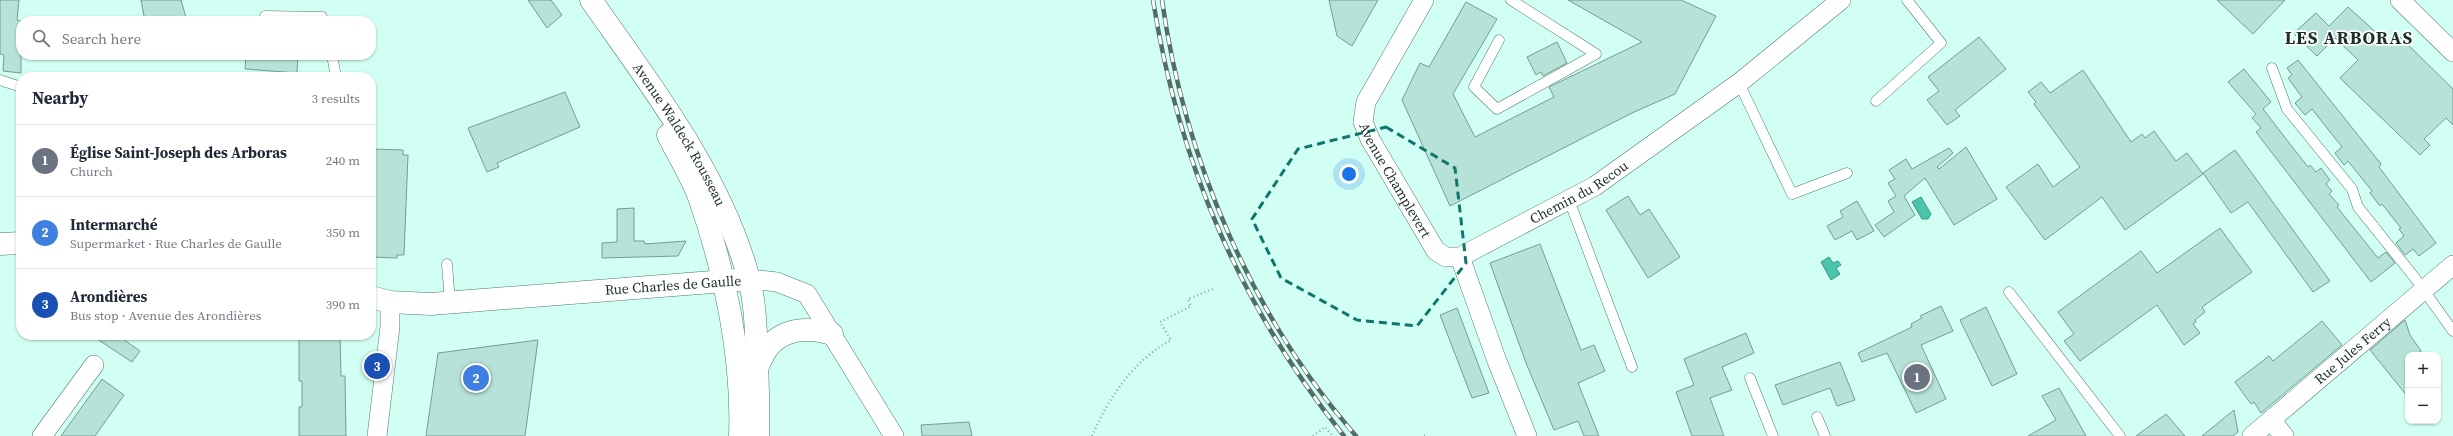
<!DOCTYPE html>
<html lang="en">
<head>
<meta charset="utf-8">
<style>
  :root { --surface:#fff; --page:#f2f2f3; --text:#1f2937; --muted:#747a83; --line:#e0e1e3; --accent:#1a73e8 }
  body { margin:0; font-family:"Source Serif 4",serif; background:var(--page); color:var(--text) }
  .controls { position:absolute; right:12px; bottom:12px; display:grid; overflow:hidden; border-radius:8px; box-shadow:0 1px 3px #0004 }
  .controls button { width:36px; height:36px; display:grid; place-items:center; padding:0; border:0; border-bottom:1px solid var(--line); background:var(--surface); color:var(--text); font:20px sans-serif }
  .you { position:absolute; left:1349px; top:174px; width:14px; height:14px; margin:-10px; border:3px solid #fff; border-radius:50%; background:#1a73e8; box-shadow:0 0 0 6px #1a73e833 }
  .badge { display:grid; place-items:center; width:26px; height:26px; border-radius:50%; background:var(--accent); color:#fff; font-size:13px; font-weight:700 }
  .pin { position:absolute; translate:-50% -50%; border:2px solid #fff; box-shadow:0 1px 4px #0006 }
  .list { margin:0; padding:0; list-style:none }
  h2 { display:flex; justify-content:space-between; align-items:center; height:52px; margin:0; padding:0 16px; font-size:17px }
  h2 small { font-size:13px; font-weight:400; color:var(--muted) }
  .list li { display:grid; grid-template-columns:26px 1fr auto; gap:12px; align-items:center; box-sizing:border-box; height:72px; padding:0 16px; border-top:1px solid var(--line) }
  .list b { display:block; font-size:15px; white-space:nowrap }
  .list p { margin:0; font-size:13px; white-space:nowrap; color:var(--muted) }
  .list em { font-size:13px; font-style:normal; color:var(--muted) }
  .icon { flex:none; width:22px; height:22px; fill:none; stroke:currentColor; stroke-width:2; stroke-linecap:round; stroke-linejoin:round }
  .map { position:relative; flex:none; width:2453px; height:436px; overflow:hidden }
  .search { position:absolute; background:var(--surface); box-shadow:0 1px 3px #0004; left:16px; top:16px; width:360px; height:44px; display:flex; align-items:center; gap:10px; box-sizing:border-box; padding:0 14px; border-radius:16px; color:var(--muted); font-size:15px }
  .panel { position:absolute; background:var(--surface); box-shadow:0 1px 3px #0004; left:16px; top:72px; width:360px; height:268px; border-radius:16px }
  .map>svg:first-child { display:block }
</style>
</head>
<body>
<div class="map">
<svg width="2453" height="436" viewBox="0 0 2453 436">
  <rect width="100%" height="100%" fill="#d2fff3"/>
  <g fill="#4ac5ad" stroke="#3c9886">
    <polygon points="1921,197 1931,214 1928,219 1922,219 1912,202"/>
    <polygon points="1829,257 1833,263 1838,261 1841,265 1836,268 1840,274 1831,280 1821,262"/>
  </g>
  <g fill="#b6e2d7" stroke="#739d92">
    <polygon points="0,0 19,0 17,20 21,21 21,73 3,71 4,55 0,54"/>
    <polygon points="141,0 181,0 187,21 145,21"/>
    <polygon points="528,0 551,0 562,15 547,28"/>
    <polygon points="1329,0 1378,0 1352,46 1337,36"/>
    <polygon points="1568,0 1681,0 1716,16 1675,94 1632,113 1450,206 1402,100 1420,63 1429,67 1466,2 1497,19 1453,94 1475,137 1554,97 1549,87 1642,42"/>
    <polygon points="2217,0 2285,0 2253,34"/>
    <polygon points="2348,7 2389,44 2398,35 2453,89 2453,125 2446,118 2424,139 2430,145 2420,155 2340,78 2358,60 2335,38 2317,56 2295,35 2295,32 2316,13 2329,26"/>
    <polygon points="1979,37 2006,69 1955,110 1960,116 1947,125 1927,100 1939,91 1928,77"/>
    <polygon points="1557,42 1567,63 1543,76 1541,72 1536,75 1527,57"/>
    <polygon points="246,55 298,55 297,73 245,69"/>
    <polygon points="2298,60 2373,154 2381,164 2379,167 2436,243 2419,256 2413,249 2405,255 2396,243 2404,236 2399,229 2401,228 2382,204 2380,206 2370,193 2372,191 2348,161 2344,165 2335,153 2342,147 2312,109 2305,115 2295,103 2302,97 2288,78 2292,75 2287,68"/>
    <polygon points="2244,69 2271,102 2263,109 2290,144 2308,167 2310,165 2316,172 2321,168 2330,180 2326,184 2332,191 2329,194 2339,205 2337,207 2378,258 2386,252 2395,263 2371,282 2256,132 2261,128 2252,118 2256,114 2228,82"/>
    <polygon points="2083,70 2131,142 2142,134 2145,138 2154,131 2176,161 2187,153 2203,174 2125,230 2102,197 2045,240 2006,187 2038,164 2053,187 2080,167 2034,104 2036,102 2028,92 2041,82 2050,93"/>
    <polygon points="565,92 580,127 497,163 499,167 487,172 468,128"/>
    <polygon points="1966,147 1997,199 1954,225 1925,178 1904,196 1915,215 1884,237 1875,225 1894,212 1888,201 1896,196 1888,183 1895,179 1889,170 1906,159 1912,169 1949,148 1953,153 1937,167 1939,169"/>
    <polygon points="372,149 403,150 403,155 408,155 404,255 397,255 397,258 371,257"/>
    <polygon points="2235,150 2330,281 2313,292 2248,202 2231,213 2203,173"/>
    <polygon points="1628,196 1640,215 1649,209 1680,257 1648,278 1606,210"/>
    <polygon points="1857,201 1874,231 1857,240 1852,231 1835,240 1827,226 1843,217 1840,211"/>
    <polygon points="634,208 634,241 644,241 645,244 686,241 678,256 602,258 602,243 617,242 617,209"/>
    <polygon points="2220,228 2252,272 2202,307 2205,312 2195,320 2196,322 2193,324 2200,333 2184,345 2157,305 2080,361 2064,341 2074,334 2058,312 2141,251 2157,273"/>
    <polygon points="1540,244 1581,350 1594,345 1605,371 1578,383 1599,436 1584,436 1578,421 1554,430 1526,363 1490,263"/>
    <polygon points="1941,306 1953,331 1921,345 1946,399 1916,413 1887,353 1862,362 1858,353 1912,327 1911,324 1922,318 1920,316"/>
    <polygon points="1986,307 2017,374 1992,386 1960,320"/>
    <polygon points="1457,308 1489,393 1472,398 1440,315"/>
    <polygon points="2405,320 2410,335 2421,351 2416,355 2408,355 2408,397 2370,350"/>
    <polygon points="2322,321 2342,345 2261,413 2254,402 2251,404 2235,382 2269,356 2273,361"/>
    <polygon points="1746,333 1754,353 1722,367 1732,390 1710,398 1724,436 1692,436 1676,392 1694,385 1684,359"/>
    <polygon points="91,335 117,335 140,351 132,362"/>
    <polygon points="299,335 340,335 341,376 345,376 346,436 299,436 299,407 302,407 302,381 299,381"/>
    <polygon points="538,340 525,436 426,436 438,353"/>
    <polygon points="1840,362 1855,400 1837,406 1830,388 1783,405 1775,385"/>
    <polygon points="102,379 124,395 95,436 61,436"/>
    <polygon points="2059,388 2086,436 2028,436 2056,420 2042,396"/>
    <polygon points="2234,410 2238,432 2233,436 2202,436"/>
    <polygon points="2166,414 2185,436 2136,436"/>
    <polygon points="969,422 972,436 922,436 921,425"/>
  </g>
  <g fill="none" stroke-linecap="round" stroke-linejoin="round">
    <defs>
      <g id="lane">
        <polyline points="265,16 322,17 323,21"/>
        <polyline points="1499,40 1474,87 1497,109 1596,54 1511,0"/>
        <polyline points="332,55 336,77"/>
        <polyline points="2272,68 2287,109 2352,189 2358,207 2415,278 2453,331"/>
        <polyline points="0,80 21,87"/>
        <polyline points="1739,83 1792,194 1847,173"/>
        <polyline points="1876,101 1941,43 1907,0"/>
        <polyline points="1569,200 1632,367"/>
        <polyline points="447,264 450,302"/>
        <polyline points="2009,292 2120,436"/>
        <polyline points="1750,378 1773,436"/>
        <polyline points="1817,417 1825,436"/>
      </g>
      <g id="street">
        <path id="s1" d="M1424,0L1366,102L1363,122L1370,139L1436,251L1446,257H1460L1595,186L1739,83L1841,0"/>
        <polyline points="2400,0 2453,52"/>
        <polyline points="1460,257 1497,361 1527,436"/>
        <polyline points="749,279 777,282 807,294 894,436"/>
        <polyline points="2271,420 2284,436"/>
        <polyline points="42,436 94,365"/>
        <polyline points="377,436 390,327 390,302"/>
        <path id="s2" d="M2252,436L2453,265"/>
      </g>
      <g id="secondary">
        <path id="s3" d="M591,0C651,86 721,175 749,279C756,306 756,335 757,363C758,387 759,412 758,436"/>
        <path d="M668,135C678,155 691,176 699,197C725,271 743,358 740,436"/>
        <polyline points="0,244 21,243"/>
        <polyline points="371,297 390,302 431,304 738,280"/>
        <path d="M757,368C761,360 765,349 772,343C789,327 811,328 832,334"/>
      </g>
    </defs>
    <use href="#lane" stroke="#50796f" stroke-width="11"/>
    <use href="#street" stroke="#50796f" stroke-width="20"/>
    <use href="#secondary" stroke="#50796f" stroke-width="23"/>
    <g stroke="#8aaca3" stroke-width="2.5" stroke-dasharray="1 3" stroke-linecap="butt">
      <path d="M1092,436C1109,397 1133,361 1171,340L1160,322L1191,306L1188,299L1213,289"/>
      <polyline points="1313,436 1325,427 1333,436"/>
      <polyline points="1424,436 1425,436"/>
    </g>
    <use href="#lane" stroke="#fff" stroke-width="10"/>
    <use href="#street" stroke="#fff" stroke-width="19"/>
    <use href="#secondary" stroke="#fff" stroke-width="22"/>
    <defs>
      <g id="rail">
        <path d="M1153,0C1179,164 1240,306 1344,436"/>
        <path d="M1162,0C1184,157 1251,316 1356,436"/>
      </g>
    </defs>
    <use href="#rail" stroke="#536d66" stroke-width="4.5"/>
    <use href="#rail" stroke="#fff" stroke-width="3" stroke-dasharray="9" stroke-linecap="butt"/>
  </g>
  <path fill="none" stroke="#0f766e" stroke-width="3" stroke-dasharray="8 5" stroke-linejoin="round" d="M1386,127L1455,168L1466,263L1417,326L1357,320L1281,278L1252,219L1298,149Z"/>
  <g text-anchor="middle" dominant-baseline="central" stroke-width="3.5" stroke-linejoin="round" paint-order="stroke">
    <g font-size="14" fill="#1d2e2a" stroke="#fff">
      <text stroke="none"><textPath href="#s3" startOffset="161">Avenue Waldeck Rousseau</textPath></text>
      <text stroke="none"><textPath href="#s1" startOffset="204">Avenue Champlevert</textPath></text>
      <text stroke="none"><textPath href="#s1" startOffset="447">Chemin du Recou</textPath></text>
      <text transform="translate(673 285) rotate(-4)">Rue Charles de Gaulle</text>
      <text stroke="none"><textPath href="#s2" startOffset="132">Rue Jules Ferry</textPath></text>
    </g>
    <g font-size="18" font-weight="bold" letter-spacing="1" fill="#1d2e2a" stroke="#fff">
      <text x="2349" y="37">LES ARBORAS</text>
    </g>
  </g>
</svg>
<div class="controls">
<button>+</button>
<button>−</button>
</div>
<div class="you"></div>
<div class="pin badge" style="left:1917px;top:377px;background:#6b7280">1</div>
<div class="pin badge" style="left:476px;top:378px;background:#3f7fe0">2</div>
<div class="pin badge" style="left:377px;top:366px;background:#1a4fb4">3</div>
<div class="search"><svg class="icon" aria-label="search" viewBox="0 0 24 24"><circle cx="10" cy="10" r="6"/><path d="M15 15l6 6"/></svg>Search here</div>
<section class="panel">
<h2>Nearby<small>3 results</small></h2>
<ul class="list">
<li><span class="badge" style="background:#6b7280">1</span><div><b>Église Saint-Joseph des Arboras</b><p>Church</p></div><em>240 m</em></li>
<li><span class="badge" style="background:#3f7fe0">2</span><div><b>Intermarché</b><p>Supermarket · Rue Charles de Gaulle</p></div><em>350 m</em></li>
<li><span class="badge" style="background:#1a4fb4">3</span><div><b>Arondières</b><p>Bus stop · Avenue des Arondières</p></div><em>390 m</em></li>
</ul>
</section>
</div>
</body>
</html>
